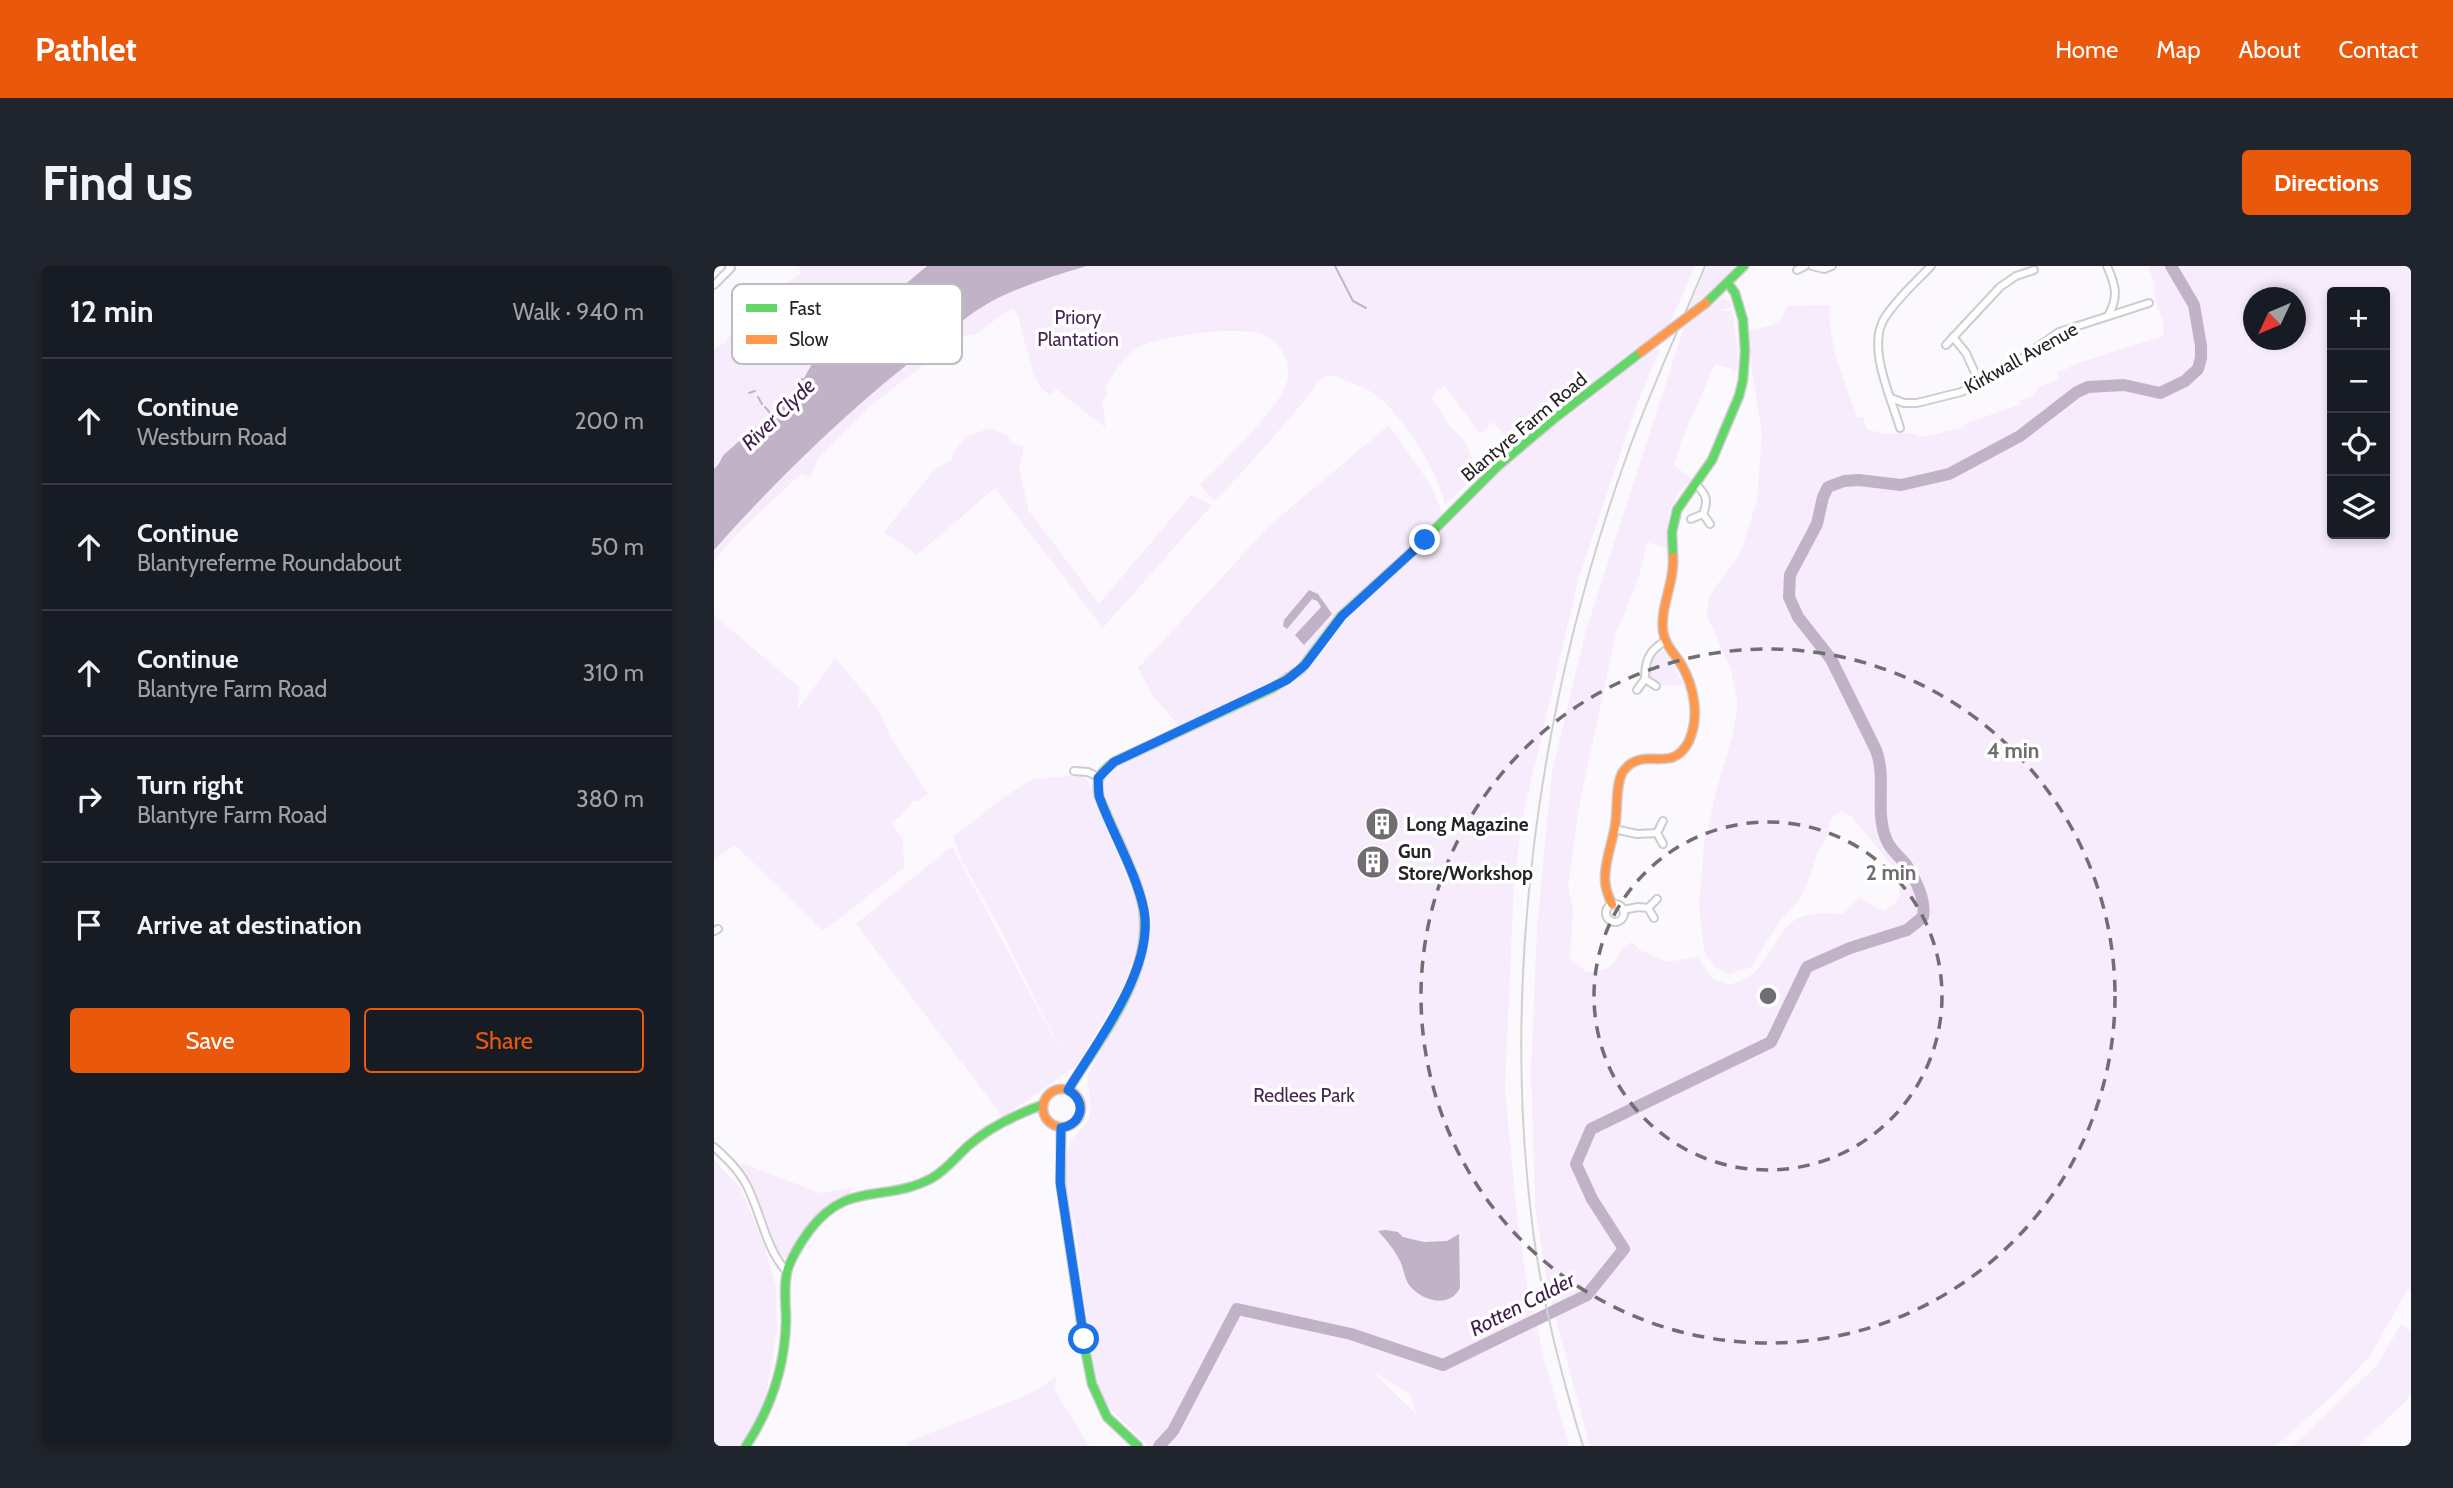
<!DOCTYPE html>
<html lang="en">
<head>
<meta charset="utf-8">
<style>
  :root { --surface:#171b24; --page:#20242c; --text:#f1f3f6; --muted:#9ea1a6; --line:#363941; --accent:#ea580c }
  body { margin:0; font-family:Cabin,sans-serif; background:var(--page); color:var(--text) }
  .controls { position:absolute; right:21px; top:21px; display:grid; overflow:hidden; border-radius:7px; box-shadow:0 4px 10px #0003 }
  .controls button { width:63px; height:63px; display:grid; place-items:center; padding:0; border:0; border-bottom:2px solid var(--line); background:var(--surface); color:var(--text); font:35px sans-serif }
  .compass { position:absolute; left:1529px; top:21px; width:63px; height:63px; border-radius:50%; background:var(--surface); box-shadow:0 4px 10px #0003; rotate:226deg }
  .stop { position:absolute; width:21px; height:21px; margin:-16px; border:5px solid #1a73e8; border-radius:50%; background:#fff }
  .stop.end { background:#1a73e8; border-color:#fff; box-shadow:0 2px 7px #0008 }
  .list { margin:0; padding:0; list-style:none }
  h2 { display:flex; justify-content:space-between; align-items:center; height:91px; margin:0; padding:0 28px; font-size:30px }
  h2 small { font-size:23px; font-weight:400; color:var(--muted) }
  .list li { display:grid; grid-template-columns:46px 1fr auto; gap:21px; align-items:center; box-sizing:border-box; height:126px; padding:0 28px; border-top:2px solid var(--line) }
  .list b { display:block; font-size:26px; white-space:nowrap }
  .list p { margin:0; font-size:23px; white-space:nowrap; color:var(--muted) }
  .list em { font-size:23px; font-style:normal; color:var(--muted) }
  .actions { display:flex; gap:14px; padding:21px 28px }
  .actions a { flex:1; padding:16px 0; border:2px solid var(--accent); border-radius:7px; text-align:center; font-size:24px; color:var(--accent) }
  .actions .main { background:var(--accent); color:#fff }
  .icon { flex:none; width:38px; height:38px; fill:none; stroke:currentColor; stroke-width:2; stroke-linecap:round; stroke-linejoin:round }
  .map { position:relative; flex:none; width:1697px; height:1180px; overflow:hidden; border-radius:7px }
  header { display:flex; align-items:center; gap:42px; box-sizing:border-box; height:98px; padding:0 35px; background:var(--accent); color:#fff }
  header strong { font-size:33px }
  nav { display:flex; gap:38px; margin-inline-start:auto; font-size:24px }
  .intro { display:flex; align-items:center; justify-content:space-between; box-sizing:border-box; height:168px; padding:0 42px }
  h1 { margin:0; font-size:49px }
  .button { padding:18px 32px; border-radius:7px; background:var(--accent); color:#fff; font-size:24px; font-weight:700 }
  main { display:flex; gap:42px; padding:0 42px }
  aside { flex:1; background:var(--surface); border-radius:7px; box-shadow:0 4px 10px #0003 }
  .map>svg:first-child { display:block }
</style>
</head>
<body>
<header>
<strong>Pathlet</strong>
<nav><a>Home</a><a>Map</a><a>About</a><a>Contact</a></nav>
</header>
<div class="intro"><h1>Find us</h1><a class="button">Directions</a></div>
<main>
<aside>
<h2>12 min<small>Walk · 940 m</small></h2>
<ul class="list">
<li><svg class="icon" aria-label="ahead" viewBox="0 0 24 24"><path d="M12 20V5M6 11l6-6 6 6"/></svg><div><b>Continue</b><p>Westburn Road</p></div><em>200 m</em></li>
<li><svg class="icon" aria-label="ahead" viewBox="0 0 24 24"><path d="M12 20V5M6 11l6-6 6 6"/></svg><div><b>Continue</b><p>Blantyreferme Roundabout</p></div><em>50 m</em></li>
<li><svg class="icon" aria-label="ahead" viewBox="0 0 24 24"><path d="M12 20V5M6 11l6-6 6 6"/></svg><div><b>Continue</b><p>Blantyre Farm Road</p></div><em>310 m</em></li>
<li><svg class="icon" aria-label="right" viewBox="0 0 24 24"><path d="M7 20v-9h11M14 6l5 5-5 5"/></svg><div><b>Turn right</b><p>Blantyre Farm Road</p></div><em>380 m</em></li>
<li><svg class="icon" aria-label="arrive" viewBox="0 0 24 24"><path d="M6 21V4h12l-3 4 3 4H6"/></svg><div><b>Arrive at destination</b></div></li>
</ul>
<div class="actions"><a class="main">Save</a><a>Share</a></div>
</aside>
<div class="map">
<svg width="1697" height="1180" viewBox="0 0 1697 1180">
  <rect width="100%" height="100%" fill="#fbf9fd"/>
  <g fill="#f7ecfc" fill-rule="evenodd">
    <polygon points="84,0 213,0 159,45 141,54 123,78 117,80 100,94 79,129 55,149 52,155 35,167 9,190 7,198 0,203 0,83 11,77 26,55 57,36 71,18 88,7"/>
    <path d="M373,0H981L956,57L806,171L792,170L779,156L766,168L730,119L717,131L735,159L752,176L763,208L731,239C724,204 694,160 668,134C659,125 644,119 631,114C624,112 618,107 611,111C602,116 597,128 590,135C561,169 532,204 500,235L486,219C507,198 564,144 572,118C579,99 568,77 550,69C528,59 441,69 420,84C408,93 398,109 391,123L393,129L388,135L392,162L342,123L337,129L328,123L320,109L303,48L300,43L292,46L262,68L244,72L154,142L104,192L96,212L88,207L24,267L0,295V284C66,210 138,140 217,80C236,66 253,49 273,38C303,21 339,10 373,0Z"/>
    <polygon points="993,0 1024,0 999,24 975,42"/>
    <path d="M1434,0H1697V1023L1693,1024L1656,1090L1619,1129L1562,1180H876L835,1028L821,941L817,805L823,662L838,506L872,364L970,61L1007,32L1016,35L1018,41L1006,45H1018L1024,87L1023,105L1001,98L967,176L960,199L978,213C954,237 952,250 954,283L933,276L924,314L902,368L865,541L854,621L859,644L856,692L872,706C879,705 889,705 895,701C905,693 905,682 918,676L926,684L953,696L984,691L998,713L1016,719C1023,715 1035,713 1040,707C1074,669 1064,642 1128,648L1145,632L1169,645L1179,639L1186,630L1183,607L1177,598L1137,550L1128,545L1117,552L1114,567L1103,589L1092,621L1084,635L1066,655L1037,701L1015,708L1000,701L990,685L985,638L990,579L1002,525L1018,472L1024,437L1016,401L993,350L994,336L999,324L1023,293L1030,276L1043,233L1048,169L1035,85V64C1054,60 1067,62 1073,40L1116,39C1112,72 1132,121 1144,152L1149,151L1153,163L1170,168L1194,167L1208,171L1251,161L1250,158L1307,138L1306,134L1319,130L1324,121L1345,113L1343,106L1355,102V100L1449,70L1450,60L1440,30L1441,19ZM1618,26H1671V268H1618ZM1540,32H1582V74H1540Z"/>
    <path d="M946,83L924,135L865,311L808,554L800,618L791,823L803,949L813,1019L830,1093L855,1180H434L398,1145L386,1127L372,1057L361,958C353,935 346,899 357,875C361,867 371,862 374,854C380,841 373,823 374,809C399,759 435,707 437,649L388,526L389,514L402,500L560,426L589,405L632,351L690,299L782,208L820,174L934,86ZM663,1108L696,1128L702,1148L662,1109Z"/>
    <path d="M675,159L718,221L729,250L620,354L582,402L563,416L466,461L440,431L424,402L557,258ZM592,326L604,328L613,342L604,346L607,341L598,332L572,363L569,360Z"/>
    <polygon points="276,162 293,169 298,177 310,181 305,204 315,245 385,338 477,229 498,239 389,362 281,222 203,289 170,266 217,208 224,201 237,194 242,183 251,171"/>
    <polygon points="0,349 86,422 83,445 121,392 164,443 175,468 214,528 204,535 199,535 187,550 177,556 189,574 190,602 109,665 21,579 0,593"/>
    <polygon points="945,383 952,387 970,419 951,420 936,412 937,390"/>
    <polygon points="368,509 374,516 425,641 425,679 407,727 362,800 289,851 142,658 238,580 353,797 287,664 248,595 239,571 293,529 319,513"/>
    <polygon points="0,894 27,923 49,976 62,1021 63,1064 52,1129 40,1158 27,1180 0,1180"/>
    <path d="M28,897L106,927L136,922V927C104,936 92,963 75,990L69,992L62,986L40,928L25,902Z"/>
    <polygon points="1687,1058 1697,1065 1697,1126 1691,1136 1644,1180 1579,1180 1664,1098"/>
    <polygon points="343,1109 341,1124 375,1180 193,1180 196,1175 305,1132 328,1121"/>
  </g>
  <g fill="#c1b2c8">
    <path d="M213,0H373C339,10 303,21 273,38C253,49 236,66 217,80C138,140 66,210 0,284V203C6,198 5,196 9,190C12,186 55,149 60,147V143L78,129L86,113L90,112L100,94L117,80L123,78L141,54L159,45Z"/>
    <polygon points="595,324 604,328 618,348 590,379 581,369 607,341 603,335 598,333 573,363 569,360 570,354"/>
    <path d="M672,964L684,966L689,971L710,976L733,975L745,968L746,1022C736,1042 709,1036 696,1020C690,1013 690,1003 686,995C680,983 673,975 664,965Z"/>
  </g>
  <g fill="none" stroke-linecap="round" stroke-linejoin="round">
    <g stroke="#c1b2c8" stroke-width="2">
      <polyline points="621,0 639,35 652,42"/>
      <polyline points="78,22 108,41 117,39 116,46 134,50"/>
      <polyline points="43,64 95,48 108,41"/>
      <polyline points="35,127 41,125"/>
      <polyline points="44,131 48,138"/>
      <polyline points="51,141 57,148"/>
    </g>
    <path stroke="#c1b2c8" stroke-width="12" d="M445,1180L459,1165L523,1043L637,1068L729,1099L873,1029L910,983L878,933L862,898L877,863L1057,776L1093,701L1136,682L1193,664L1209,651C1212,635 1202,614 1193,600C1187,591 1177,585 1173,575C1160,547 1173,513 1162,484L1117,393L1084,351L1075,331L1076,309L1103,258L1109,231L1114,221L1130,215L1145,214L1187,219L1235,208L1306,170L1363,126L1374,121L1410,119L1446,127L1471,115L1484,103L1487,92V80L1480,39L1457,0"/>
    <defs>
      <g id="street">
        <polyline points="1098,0 1110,3 1118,0"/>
        <path d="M1393,0C1401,18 1405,30 1395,48"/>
        <polyline points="1083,4 1091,0"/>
        <polyline points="0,19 17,2 15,0"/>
        <polyline points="1239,71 1252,87 1266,118"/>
        <polyline points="1232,79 1286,21 1302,10 1320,4"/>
        <polyline points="1177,132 1190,137 1203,137 1247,126 1281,111 1345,66 1435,37"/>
        <path d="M1186,162C1177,131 1153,82 1170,53C1182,33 1202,16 1217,0"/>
        <polyline points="989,248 996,258"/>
        <path d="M977,253L989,248C995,233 992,229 982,218"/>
        <path d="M931,413C931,394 935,385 951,375"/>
        <polyline points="923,424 931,413 942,420"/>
        <polyline points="360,505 374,506 384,511"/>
        <polyline points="900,563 923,568 943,567"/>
        <polyline points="949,578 943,567 949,555"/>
        <circle cx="901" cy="647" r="9"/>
        <polyline points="934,642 943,633"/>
        <polyline points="909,644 924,641 934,642 940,652"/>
        <polyline points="0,665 4,663"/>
        <path d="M0,881C12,892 24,903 32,918C47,946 51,982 73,1006"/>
      </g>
      <g id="fast">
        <polyline points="992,37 1030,0"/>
        <polyline points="959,291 958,266 963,244 998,194 1025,130 1029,114 1031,85 1029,54 1021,27 1014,17"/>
        <path d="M354,824C389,768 447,699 426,629C416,595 398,563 385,530C381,514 387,505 400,496L559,422L587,403L627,350L699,285L784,200L841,152L927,86"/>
        <polyline points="347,862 347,920 371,1083 378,1118 393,1151 424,1180"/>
        <path d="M32,1180C57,1142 71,1100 72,1055C72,1037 69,1019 74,1002C79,989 87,976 95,965C134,913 170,938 218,912C232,904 242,891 254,880C275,861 301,849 328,839"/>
      </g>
      <g id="slow">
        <path d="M898,638C894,630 891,622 891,612C891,594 898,578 901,560C904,544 901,522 908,507C908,506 914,500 915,499C935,483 959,507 975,475C986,450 980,420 967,398C960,387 951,379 949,365C946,340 961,316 959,291"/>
        <circle cx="348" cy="842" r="19"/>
      </g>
    </defs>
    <use href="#street" stroke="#cecccf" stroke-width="10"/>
    <use href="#fast" stroke="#cecccf" stroke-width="11"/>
    <use href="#slow" stroke="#cecccf" stroke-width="11"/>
    <use href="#street" stroke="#fefeff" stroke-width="6"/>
    <use href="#fast" stroke="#63d668" stroke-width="8"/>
    <use href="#slow" stroke="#ff974d" stroke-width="8"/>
    <path stroke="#d0d0d2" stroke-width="2" d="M869,1180C848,1112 830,1043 820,972C785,715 825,435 912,192C935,127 965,63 991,0"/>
    <defs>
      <polyline id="slow-bridge" points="927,86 992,37"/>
    </defs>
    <use href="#slow-bridge" stroke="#cecccf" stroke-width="11" stroke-linecap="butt"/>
    <use href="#slow-bridge" stroke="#ff974d" stroke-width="8"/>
  </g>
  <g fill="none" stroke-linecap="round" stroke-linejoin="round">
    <path stroke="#1a73e8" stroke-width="9" d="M370,1073L346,916L347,862C369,858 373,835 354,824C382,777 441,702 430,644C422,606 398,567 385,530L384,512L400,496L573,414L591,399L628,350L711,274"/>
  </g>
  <g fill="none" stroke="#706e71" stroke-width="3.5" stroke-dasharray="12 9">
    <circle cx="1054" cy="730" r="174"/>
    <circle cx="1054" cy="730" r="347"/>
  </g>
  <defs>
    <symbol id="building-disc" viewBox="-11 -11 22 22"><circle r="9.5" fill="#706e71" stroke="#fff"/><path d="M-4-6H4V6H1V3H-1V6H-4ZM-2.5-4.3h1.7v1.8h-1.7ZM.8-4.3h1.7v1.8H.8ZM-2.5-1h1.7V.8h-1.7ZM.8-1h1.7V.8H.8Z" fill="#fff"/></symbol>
  </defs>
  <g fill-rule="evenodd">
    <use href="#building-disc" x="649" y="539" width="38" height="38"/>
    <use href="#building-disc" x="640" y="577" width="38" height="38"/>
  </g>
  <g text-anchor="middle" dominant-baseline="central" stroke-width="7" stroke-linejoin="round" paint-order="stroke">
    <g font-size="19" fill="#452852" stroke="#fff">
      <text x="364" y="51">Priory<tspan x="364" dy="22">Plantation</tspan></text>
      <text x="590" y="829">Redlees Park</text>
    </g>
    <g font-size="19" fill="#252326" stroke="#fff">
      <text transform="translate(1307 92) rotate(-29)">Kirkwall Avenue</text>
      <text transform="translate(810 161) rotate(-40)">Blantyre Farm Road</text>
    </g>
    <g font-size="19" font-weight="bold" fill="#252326" stroke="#fff" text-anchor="start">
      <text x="692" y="558">Long Magazine</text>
      <text x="684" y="585">Gun<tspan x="684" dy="22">Store/Workshop</tspan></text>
    </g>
    <g font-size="21" font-style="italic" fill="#3f224c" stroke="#fff">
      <text transform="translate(64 148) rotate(-44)">River Clyde</text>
      <text transform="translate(808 1038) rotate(-27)">Rotten Calder</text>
    </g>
  </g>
  <rect x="18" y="18" width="230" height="80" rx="10" fill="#fff" stroke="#bebdbe" stroke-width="2"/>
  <rect x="32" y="38" width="31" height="8" fill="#63d668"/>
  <rect x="32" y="69" width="31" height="9" fill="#ff974d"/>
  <g font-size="19" fill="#252326">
    <text x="75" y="49">Fast</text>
    <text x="75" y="80">Slow</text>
  </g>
  <circle cx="1054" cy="730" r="10" fill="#706e71" stroke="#fff" stroke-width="3.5"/>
  <g font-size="21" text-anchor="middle" font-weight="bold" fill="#706e71" stroke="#fff" stroke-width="7" stroke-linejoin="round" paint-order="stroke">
    <text x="1299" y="492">4 min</text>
    <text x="1177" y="614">2 min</text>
  </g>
</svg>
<div class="controls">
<button>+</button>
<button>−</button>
<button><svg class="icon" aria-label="locate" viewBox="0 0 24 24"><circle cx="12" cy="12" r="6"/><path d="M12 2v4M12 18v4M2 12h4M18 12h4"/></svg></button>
<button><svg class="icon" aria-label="layers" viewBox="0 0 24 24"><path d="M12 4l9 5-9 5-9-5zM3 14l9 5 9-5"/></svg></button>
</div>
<svg class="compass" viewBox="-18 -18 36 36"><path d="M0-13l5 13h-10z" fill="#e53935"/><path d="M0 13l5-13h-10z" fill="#9ea1a6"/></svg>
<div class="stop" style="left:370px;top:1073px"></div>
<div class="stop end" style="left:711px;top:274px"></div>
</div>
</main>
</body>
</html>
